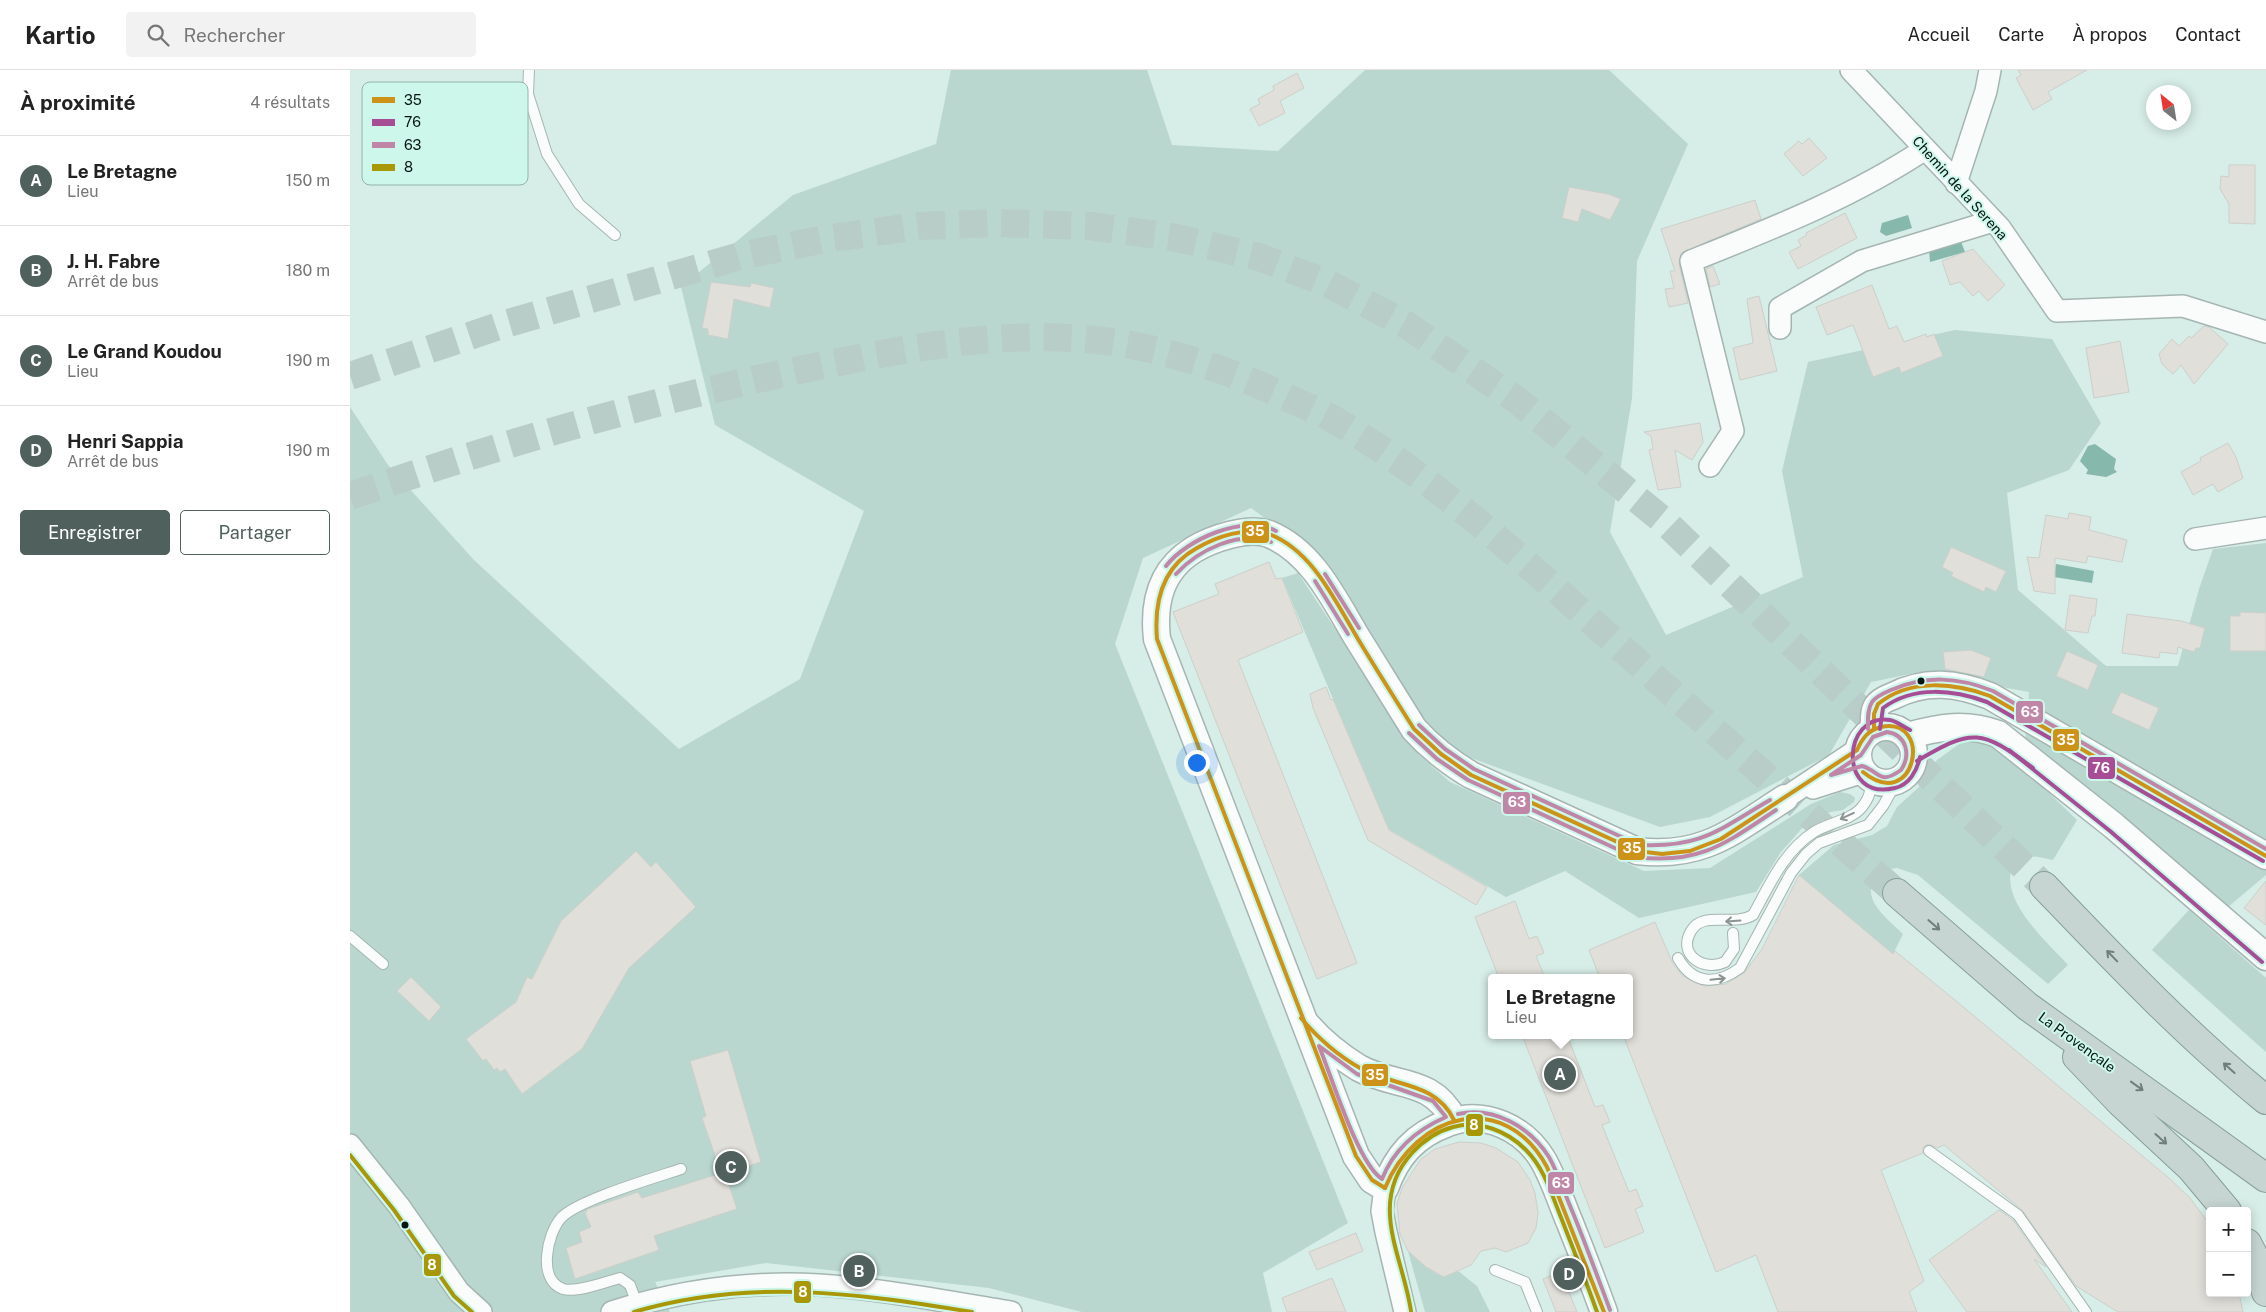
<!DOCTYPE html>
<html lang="fr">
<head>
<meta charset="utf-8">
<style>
  :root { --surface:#fff; --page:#f2f2f2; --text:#222; --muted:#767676; --line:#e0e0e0; --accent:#50615d }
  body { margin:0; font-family:"Public Sans",sans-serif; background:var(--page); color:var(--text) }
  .controls { position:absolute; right:15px; bottom:15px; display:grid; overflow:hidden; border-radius:5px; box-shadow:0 2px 12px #0003 }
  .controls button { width:45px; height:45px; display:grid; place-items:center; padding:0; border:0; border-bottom:1px solid var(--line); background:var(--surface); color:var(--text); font:25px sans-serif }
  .compass { position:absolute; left:1796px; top:15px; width:45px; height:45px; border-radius:50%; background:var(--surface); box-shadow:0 2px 12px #0003; rotate:330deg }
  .you { position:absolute; left:846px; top:692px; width:18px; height:18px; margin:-12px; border:4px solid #fff; border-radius:50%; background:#1a73e8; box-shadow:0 0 0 8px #1a73e833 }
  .badge { display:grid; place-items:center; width:32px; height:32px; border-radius:50%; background:var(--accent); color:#fff; font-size:16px; font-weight:700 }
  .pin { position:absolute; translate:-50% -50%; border:2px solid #fff; box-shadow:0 1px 5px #0006 }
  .popup { position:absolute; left:1138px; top:904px; width:145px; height:65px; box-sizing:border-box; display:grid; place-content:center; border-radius:5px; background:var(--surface); filter:drop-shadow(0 1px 4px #0005); font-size:16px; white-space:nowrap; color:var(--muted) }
  .popup b { font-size:19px; color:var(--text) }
  .popup::after { content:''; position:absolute; left:50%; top:100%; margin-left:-10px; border:10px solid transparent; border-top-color:var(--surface) }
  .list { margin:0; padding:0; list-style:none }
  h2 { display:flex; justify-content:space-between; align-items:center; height:65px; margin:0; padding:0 20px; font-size:21px }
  h2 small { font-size:16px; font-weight:400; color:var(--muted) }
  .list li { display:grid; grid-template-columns:32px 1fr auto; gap:15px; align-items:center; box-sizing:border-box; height:90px; padding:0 20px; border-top:1px solid var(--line) }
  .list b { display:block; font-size:19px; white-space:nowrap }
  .list p { margin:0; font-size:16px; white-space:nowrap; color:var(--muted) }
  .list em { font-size:16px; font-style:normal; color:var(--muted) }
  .actions { display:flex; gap:10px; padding:15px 20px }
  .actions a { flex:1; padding:11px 0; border:1px solid var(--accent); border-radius:5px; text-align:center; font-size:18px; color:var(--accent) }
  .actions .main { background:var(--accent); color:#fff }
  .icon { flex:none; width:28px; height:28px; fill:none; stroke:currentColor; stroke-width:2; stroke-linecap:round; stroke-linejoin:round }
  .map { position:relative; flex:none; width:1916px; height:1242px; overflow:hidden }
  header { display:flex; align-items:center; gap:30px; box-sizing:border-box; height:70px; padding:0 25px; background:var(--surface); border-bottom:1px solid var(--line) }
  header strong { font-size:24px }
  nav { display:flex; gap:28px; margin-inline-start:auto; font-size:18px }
  .search { width:350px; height:45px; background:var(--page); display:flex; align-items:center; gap:12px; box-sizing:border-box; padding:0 18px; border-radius:5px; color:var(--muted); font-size:19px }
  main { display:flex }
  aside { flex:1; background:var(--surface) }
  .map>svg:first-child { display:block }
</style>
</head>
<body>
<header>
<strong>Kartio</strong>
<div class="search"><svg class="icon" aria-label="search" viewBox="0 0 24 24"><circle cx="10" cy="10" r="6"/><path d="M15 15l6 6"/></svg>Rechercher</div>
<nav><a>Accueil</a><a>Carte</a><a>À propos</a><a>Contact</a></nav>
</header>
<main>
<aside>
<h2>À proximité<small>4 résultats</small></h2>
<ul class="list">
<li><span class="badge">A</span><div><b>Le Bretagne</b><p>Lieu</p></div><em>150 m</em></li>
<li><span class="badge">B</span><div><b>J. H. Fabre</b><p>Arrêt de bus</p></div><em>180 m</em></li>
<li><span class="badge">C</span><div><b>Le Grand Koudou</b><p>Lieu</p></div><em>190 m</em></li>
<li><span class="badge">D</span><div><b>Henri Sappia</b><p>Arrêt de bus</p></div><em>190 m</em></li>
</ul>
<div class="actions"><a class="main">Enregistrer</a><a>Partager</a></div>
</aside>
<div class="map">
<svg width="1916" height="1242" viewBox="0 0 1916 1242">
  <rect width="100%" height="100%" fill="#d7ede7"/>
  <g fill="#b9d7cf">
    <polygon points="601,0 797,0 822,75 928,81 1015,0 1259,0 1338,74 1287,191 1282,328 1260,462 1316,565 1453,507 1432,401 1458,292 1605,260 1702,269 1751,353 1719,400 1657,423 1668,520 1756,596 1828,596 1849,519 1863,479 1916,473 1916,805 1878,837 1675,676 1679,622 1570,602 1521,612 1479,685 1360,747 1310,757 1091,677 964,484 901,438 793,488 765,574 998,1153 913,1203 922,1242 732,1242 639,1218 416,1193 305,1212 320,1242 0,1242 0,337 38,395 124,490 329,679 450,609 514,441 365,355 331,217 443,125 586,74"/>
    <polygon points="948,503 1069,685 1100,712 1294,801 1360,798 1461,734 1490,722 1500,724 1505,728 1504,732 1493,740 1480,742 1454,756 1431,782 1406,822 1289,848 1215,801 1156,827 1038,759 932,508"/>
    <path d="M1616,669L1648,674L1727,750L1703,790C1688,787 1669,780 1662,798C1650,831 1698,873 1718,895L1698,914L1568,805L1547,798L1533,800C1530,803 1524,808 1523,812C1513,832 1541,852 1553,864L1543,884L1449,805L1484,775L1522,765L1537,756L1547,737L1568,718L1587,690Z"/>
    <polygon points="1839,840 1916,908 1916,982 1802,880"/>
    <polygon points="1058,1181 1087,1204 1094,1206 1108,1201 1127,1216 1140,1242 1075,1242"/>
  </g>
  <g fill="#86b8ab">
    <polygon points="1558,145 1562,158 1536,166 1530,162 1532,153"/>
    <polygon points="1610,169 1615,182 1580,192 1579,180"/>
    <polygon points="1745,374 1766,389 1764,399 1767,402 1756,407 1736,404 1738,400 1730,391 1738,376"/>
    <polygon points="1706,494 1744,501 1742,513 1704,507"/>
  </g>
  <g fill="#e0dfda" stroke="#cdcfcb">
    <polygon points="1668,0 1737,0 1698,22 1702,29 1683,40 1666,8 1671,5"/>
    <polygon points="947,3 954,18 930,31 935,43 909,56 900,39 910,34 908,29 924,20 923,16"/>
    <polygon points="1459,68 1477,88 1453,106 1434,84 1449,71 1452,74"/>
    <polygon points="1879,95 1905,95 1905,154 1879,153 1879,134 1870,119 1871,106 1879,107"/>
    <polygon points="1219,117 1258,124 1271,129 1260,150 1232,139 1228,152 1212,148"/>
    <polygon points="1405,130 1411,149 1331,183 1329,194 1338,233 1319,237 1315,219 1324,218 1320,201 1325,201 1311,159"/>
    <polygon points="1495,143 1507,168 1448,199 1439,182 1451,176 1448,170 1457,165 1456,163"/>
    <polygon points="1623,179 1655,215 1638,231 1629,221 1623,226 1610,212 1600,215 1592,191"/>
    <polygon points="1363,196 1370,214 1360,217 1356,199"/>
    <polygon points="361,212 400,217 401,213 424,218 420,238 384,229 378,269 358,265 358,259 352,258"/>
    <polygon points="1522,215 1539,259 1547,256 1554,272 1576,264 1577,267 1584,264 1593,286 1551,303 1549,297 1523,307 1503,255 1477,265 1466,237"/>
    <polygon points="1409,226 1427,301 1390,310 1383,278 1403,273 1397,229"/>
    <polygon points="1854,256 1859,257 1878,274 1844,314 1831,295 1823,304 1812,294 1809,284 1822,269 1829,276 1839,266 1841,268"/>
    <polygon points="1770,271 1779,322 1744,328 1736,278"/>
    <polygon points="1350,353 1353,372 1342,390 1325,380 1331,417 1308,420 1299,380 1303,379 1301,366 1294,362"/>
    <polygon points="1878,373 1886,387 1893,408 1868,422 1863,414 1843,425 1831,402 1851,391 1850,388"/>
    <polygon points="1719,443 1741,447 1739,460 1777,470 1772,492 1738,486 1736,493 1705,488 1705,524 1684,521 1677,487 1689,488 1696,445 1718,449"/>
    <polygon points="1601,477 1656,501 1646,522 1636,517 1634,522 1601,506 1603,503 1592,497"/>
    <polygon points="919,492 926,509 932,508 953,562 888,590 1007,893 967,909 823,542 869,524 865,514"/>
    <polygon points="1720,525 1747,529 1745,546 1742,546 1738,563 1715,560"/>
    <polygon points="1890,542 1916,543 1916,581 1880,581 1880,546 1890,546"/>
    <polygon points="1777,544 1831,551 1855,558 1850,578 1846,578 1844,582 1828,577 1827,584 1810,582 1809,588 1772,583"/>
    <polygon points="1621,580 1641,588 1634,607 1595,599 1593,582"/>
    <polygon points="1717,581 1748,595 1738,620 1706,606"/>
    <polygon points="976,617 981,630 983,629 1039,760 1137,817 1126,835 1018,770 963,638 960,624"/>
    <polygon points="1771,622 1809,638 1799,660 1761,643"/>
    <polygon points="286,781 301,797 306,792 346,837 279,898 232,979 172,1024 155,999 150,1002 147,998 144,1000 136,989 133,991 116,969 166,932 177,907 182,909 211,851"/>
    <polygon points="1449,805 1543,884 1545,881 1600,926 1819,1108 1840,1128 1860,1155 1860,1223 1889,1223 1893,1242 1768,1242 1763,1239 1726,1216 1672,1140 1594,1075 1587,1078 1579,1074 1573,1077 1573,1083 1531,1100 1574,1211 1559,1222 1567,1242 1428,1242 1406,1185 1366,1202 1273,965 1279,965 1279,908 1250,908 1239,880 1305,852 1323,894 1333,906 1354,916 1376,914 1394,903 1412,879"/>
    <polygon points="1916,811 1916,855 1894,838"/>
    <polygon points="1165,831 1179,869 1187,866 1194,883 1186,886 1195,908 1149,908 1125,847"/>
    <polygon points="61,907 91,937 79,951 47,921"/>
    <polygon points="1172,965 1217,965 1245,1037 1253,1035 1260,1052 1252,1055 1279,1122 1286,1119 1293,1136 1285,1139 1294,1162 1255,1178"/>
    <polygon points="378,980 411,1092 375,1103 387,1139 304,1166 309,1180 225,1209 216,1178 232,1172 229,1162 241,1157 235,1143 238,1139 288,1122 292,1128 371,1103 352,1048 356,1046 340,991"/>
    <polygon points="1109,1072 1131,1073 1146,1078 1168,1092 1180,1110 1185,1123 1188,1143 1186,1158 1178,1173 1156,1182 1145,1178 1131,1181 1121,1195 1094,1207 1076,1197 1058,1181 1050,1164 1047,1134 1052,1118 1071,1089 1085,1079"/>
    <polygon points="1649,1140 1663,1150 1696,1197 1684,1189 1722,1242 1617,1242 1579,1190"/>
    <polygon points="1006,1163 1013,1181 967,1200 959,1182"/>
    <polygon points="1211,1202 1227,1242 1206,1242 1193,1209"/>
    <polygon points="982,1208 996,1242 937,1242 932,1228"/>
  </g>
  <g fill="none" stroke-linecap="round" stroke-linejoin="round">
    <g stroke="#b8cdc7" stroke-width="28" stroke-dasharray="28 14" stroke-linecap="butt">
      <polyline points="0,306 155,254 390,186 475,169 569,156 647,153 740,156 822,167 909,187 979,214 1055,254 1168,331 1315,452 1694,816"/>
      <path d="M0,426C150,374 303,330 459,298C566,276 682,254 791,277C843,288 892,306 940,329C956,336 973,343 988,352C1094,415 1185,501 1277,583C1367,663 1457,743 1547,823"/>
    </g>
    <defs>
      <g id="service">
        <polyline points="179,0 178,24 197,84 229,134 265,165"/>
        <path d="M1383,863L1384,879L1375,892C1354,902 1327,885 1341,861C1353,840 1383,857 1403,845C1419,816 1434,781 1464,762C1478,753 1502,750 1512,737C1520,727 1521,721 1520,708"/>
        <polyline points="0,866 33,894"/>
        <path d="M1328,888C1343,915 1367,915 1390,898L1441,803L1456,784L1469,773L1518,755L1533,736L1547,711"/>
        <polyline points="1579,1081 1668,1145 1736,1242"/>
        <polyline points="1145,1200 1175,1212 1187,1242"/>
        <path d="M287,1234L280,1215L270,1208C256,1212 226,1223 213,1219C187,1210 197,1164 211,1148C228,1130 304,1108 331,1099"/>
      </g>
      <g id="minor">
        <polyline points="1501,0 1650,158 1707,241 1833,236 1916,262"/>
        <polyline points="1606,113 1636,21 1640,0"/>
        <polyline points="1430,258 1430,238 1512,191 1643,151"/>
        <path d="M1360,396L1383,361L1341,191C1421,159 1503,127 1575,79"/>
        <polyline points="1845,469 1916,458"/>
        <polyline points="1463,718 1513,702"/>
        <polyline points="1435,728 1507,680"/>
        <polyline points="0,1075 49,1136 109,1222 131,1242"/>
        <polyline points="1035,1118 1032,1141 1036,1162 1055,1242"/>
        <path d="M262,1242C328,1221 399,1211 469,1215C533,1219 597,1232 661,1242"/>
      </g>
      <g id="tertiary">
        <circle cx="1536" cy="685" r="28"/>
        <path d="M1524,659C1524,652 1523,642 1527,636C1530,631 1538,628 1543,626C1576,609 1607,613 1640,626L1916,786"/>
        <path d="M1557,666C1589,657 1616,652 1648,664L1764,756L1916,887"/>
        <path d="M958,956C972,972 991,987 1009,998C1045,1018 1081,1006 1104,1050"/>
        <path d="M1254,1242C1243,1212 1232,1183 1220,1153C1211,1132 1204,1109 1193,1090C1174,1058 1134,1039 1098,1053C1065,1065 1047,1085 1035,1118L1022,1110L1006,1086L807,569C803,533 810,501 843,480C861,469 898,456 919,464C963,482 985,531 1008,569C1027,599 1045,629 1064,659C1081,678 1099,692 1121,705L1287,781C1353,789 1383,761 1435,728"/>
      </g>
      <g id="motorway">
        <path d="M1694,816C1765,890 1836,965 1916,1030"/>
        <polyline points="1547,823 1677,936 1916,1108"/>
        <polyline points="1727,987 1770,1032 1841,1098 1877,1141"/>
        <polyline points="1897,1173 1909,1196 1916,1222"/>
      </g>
    </defs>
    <use href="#service" stroke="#a5b6b2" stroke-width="12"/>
    <use href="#minor" stroke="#a5b6b2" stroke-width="24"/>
    <use href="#tertiary" stroke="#a5b6b2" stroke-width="29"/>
    <use href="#motorway" stroke="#88a09a" stroke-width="30"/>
    <use href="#service" stroke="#f9fcfb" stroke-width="10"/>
    <use href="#minor" stroke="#f9fcfb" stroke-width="21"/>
    <use href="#tertiary" stroke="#f9fcfb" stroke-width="26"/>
    <use href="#motorway" stroke="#c6d5d2" stroke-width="28"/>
    <defs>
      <g id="bus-1">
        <path d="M1524,659V644L1528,634C1560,608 1605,613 1640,626L1916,786"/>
        <path d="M1507,680C1512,669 1518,660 1531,657C1584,646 1566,745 1513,702"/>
        <path d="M951,948C967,967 987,985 1010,998C1043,1017 1085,1011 1104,1050"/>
        <path d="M1035,1118L1022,1110L1006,1086L807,569C804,533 812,497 847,478C866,467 897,456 919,464C963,481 985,531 1008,569C1026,599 1045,629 1064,659L1091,684L1121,705L1287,781L1312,784L1340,781L1371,769L1507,680"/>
        <path d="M1035,1118C1066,1043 1154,1018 1197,1097L1254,1242"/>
      </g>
      <g id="bus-2">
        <path d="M1530,659L1533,638C1564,615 1604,620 1637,632L1913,791"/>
        <path d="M1560,660C1554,657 1546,651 1540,650C1492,642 1487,732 1545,718C1559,715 1567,701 1570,687"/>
        <polyline points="1659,680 1760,761 1912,892"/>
        <path d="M1567,691C1623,658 1631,659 1683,698"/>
      </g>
      <g id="bus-3">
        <path d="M816,496C837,469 894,444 926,461"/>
        <path d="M826,504C848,480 889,460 921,472"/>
        <polyline points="975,504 1009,558"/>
        <polyline points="965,511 998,564"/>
        <path d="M1069,655L1095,679L1124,699L1289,775C1352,778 1368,760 1420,730"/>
        <path d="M1518,659C1518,650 1517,640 1522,632C1526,626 1534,623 1541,620C1576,605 1608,607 1643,621L1916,779"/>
        <path d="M1537,662C1557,665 1561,685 1551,700C1529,716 1530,701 1512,696L1481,705L1511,685L1523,667Z"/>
        <polyline points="1059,663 1087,689 1118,710 1284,787"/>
        <path d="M1286,787C1350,795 1376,773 1426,740"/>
        <path d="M969,976L1007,1004L1083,1031L1096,1047C1066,1060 1044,1079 1032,1109C1008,1094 981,1005 969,976Z"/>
        <path d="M1108,1044C1144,1036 1180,1057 1199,1087C1209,1105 1215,1125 1223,1143C1236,1175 1248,1208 1260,1240"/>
      </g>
      <g id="bus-4">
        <polyline points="0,1085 44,1140 104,1226 122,1242"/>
        <path d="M1061,1241C1053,1186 1017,1133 1062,1083C1073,1071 1088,1061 1103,1057C1130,1050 1157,1061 1176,1080C1195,1099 1202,1126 1212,1150C1224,1181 1236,1211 1247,1242"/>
        <path d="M284,1242C399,1208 507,1223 622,1242"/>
      </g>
    </defs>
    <use href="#bus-1" stroke="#cdf7eb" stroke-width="8"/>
    <use href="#bus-2" stroke="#cdf7eb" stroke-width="8"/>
    <use href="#bus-3" stroke="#cdf7eb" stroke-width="8"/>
    <use href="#bus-4" stroke="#cdf7eb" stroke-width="8"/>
    <use href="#bus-1" stroke="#cd9218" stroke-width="4"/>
    <use href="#bus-2" stroke="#a74d96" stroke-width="4"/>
    <use href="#bus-3" stroke="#c086a8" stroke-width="4"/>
    <use href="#bus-4" stroke="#a89706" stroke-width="4"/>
  </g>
  <defs><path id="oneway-shaft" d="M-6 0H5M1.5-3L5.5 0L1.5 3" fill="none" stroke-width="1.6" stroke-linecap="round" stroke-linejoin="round" transform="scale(1.25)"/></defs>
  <g stroke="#8c9492">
    <use href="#oneway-shaft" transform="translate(1497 746) rotate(155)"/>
    <use href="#oneway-shaft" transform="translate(1383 851) rotate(176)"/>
    <use href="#oneway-shaft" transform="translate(1368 909) rotate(-6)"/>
  </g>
  <g stroke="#707f7c">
    <use href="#oneway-shaft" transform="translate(1584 855) rotate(41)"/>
    <use href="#oneway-shaft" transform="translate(1762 886) rotate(-134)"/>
    <use href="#oneway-shaft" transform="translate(1879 998) rotate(-138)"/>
    <use href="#oneway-shaft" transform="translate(1787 1016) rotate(36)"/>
    <use href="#oneway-shaft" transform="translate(1811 1069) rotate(42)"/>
  </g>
  <g fill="#071612" stroke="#cdf7eb" stroke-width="2">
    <circle cx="1571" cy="611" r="4.5"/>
    <circle cx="55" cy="1155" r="4.5"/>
  </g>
  <g text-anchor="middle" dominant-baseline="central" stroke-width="4" stroke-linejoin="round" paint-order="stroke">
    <g font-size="14" fill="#071612" stroke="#cdf7eb">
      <text transform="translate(1610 118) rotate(48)">Chemin de la Serena</text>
      <text transform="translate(1727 972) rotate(36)">La Provençale</text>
    </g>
  </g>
  <rect x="12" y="12" width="166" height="103" rx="8" fill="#cdf7eb" stroke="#92b4aa" stroke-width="1"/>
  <rect x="22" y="27" width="23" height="6" fill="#cd9218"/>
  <rect x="22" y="49" width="23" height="7" fill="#a74d96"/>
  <rect x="22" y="72" width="23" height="6" fill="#c086a8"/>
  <rect x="22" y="94" width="23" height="7" fill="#a89706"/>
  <g font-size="14" fill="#071612">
    <text x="54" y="35">35</text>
    <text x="54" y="57">76</text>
    <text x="54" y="80">63</text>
    <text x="54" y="102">8</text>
  </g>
  <g stroke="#cdf7eb" stroke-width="2">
    <rect x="891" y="450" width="29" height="24" rx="5" fill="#cd9218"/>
    <rect x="1665" y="630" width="29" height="24" rx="5" fill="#c086a8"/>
    <rect x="1702" y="658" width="28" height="24" rx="5" fill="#cd9218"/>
    <rect x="1737" y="686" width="29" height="24" rx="5" fill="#a74d96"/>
    <rect x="1152" y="721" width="29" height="24" rx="5" fill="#c086a8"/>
    <rect x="1267" y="767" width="29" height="24" rx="5" fill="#cd9218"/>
    <rect x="1011" y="993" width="28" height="24" rx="5" fill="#cd9218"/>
    <rect x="1115" y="1043" width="19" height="24" rx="5" fill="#a89706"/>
    <rect x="1197" y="1101" width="28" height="24" rx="5" fill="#c086a8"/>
    <rect x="73" y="1183" width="19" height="24" rx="5" fill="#a89706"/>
    <rect x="443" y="1210" width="19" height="24" rx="5" fill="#a89706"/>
  </g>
  <g font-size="14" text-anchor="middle" font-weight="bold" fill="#fff">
    <text x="905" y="466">35</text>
    <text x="1680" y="647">63</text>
    <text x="1716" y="675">35</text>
    <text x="1751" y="703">76</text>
    <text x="1167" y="737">63</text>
    <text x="1282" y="783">35</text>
    <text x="1025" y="1010">35</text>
    <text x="1124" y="1060">8</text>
    <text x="1211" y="1118">63</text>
    <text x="82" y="1200">8</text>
    <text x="453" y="1227">8</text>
  </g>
</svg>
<div class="controls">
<button>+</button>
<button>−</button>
</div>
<svg class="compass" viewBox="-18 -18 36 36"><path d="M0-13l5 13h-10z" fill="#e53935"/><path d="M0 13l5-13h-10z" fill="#767676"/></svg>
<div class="you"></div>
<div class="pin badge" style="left:1210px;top:1004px">A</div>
<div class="popup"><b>Le Bretagne</b>Lieu</div>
<div class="pin badge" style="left:509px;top:1201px">B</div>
<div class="pin badge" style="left:381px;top:1097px">C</div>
<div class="pin badge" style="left:1219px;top:1204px">D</div>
</div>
</main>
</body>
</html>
